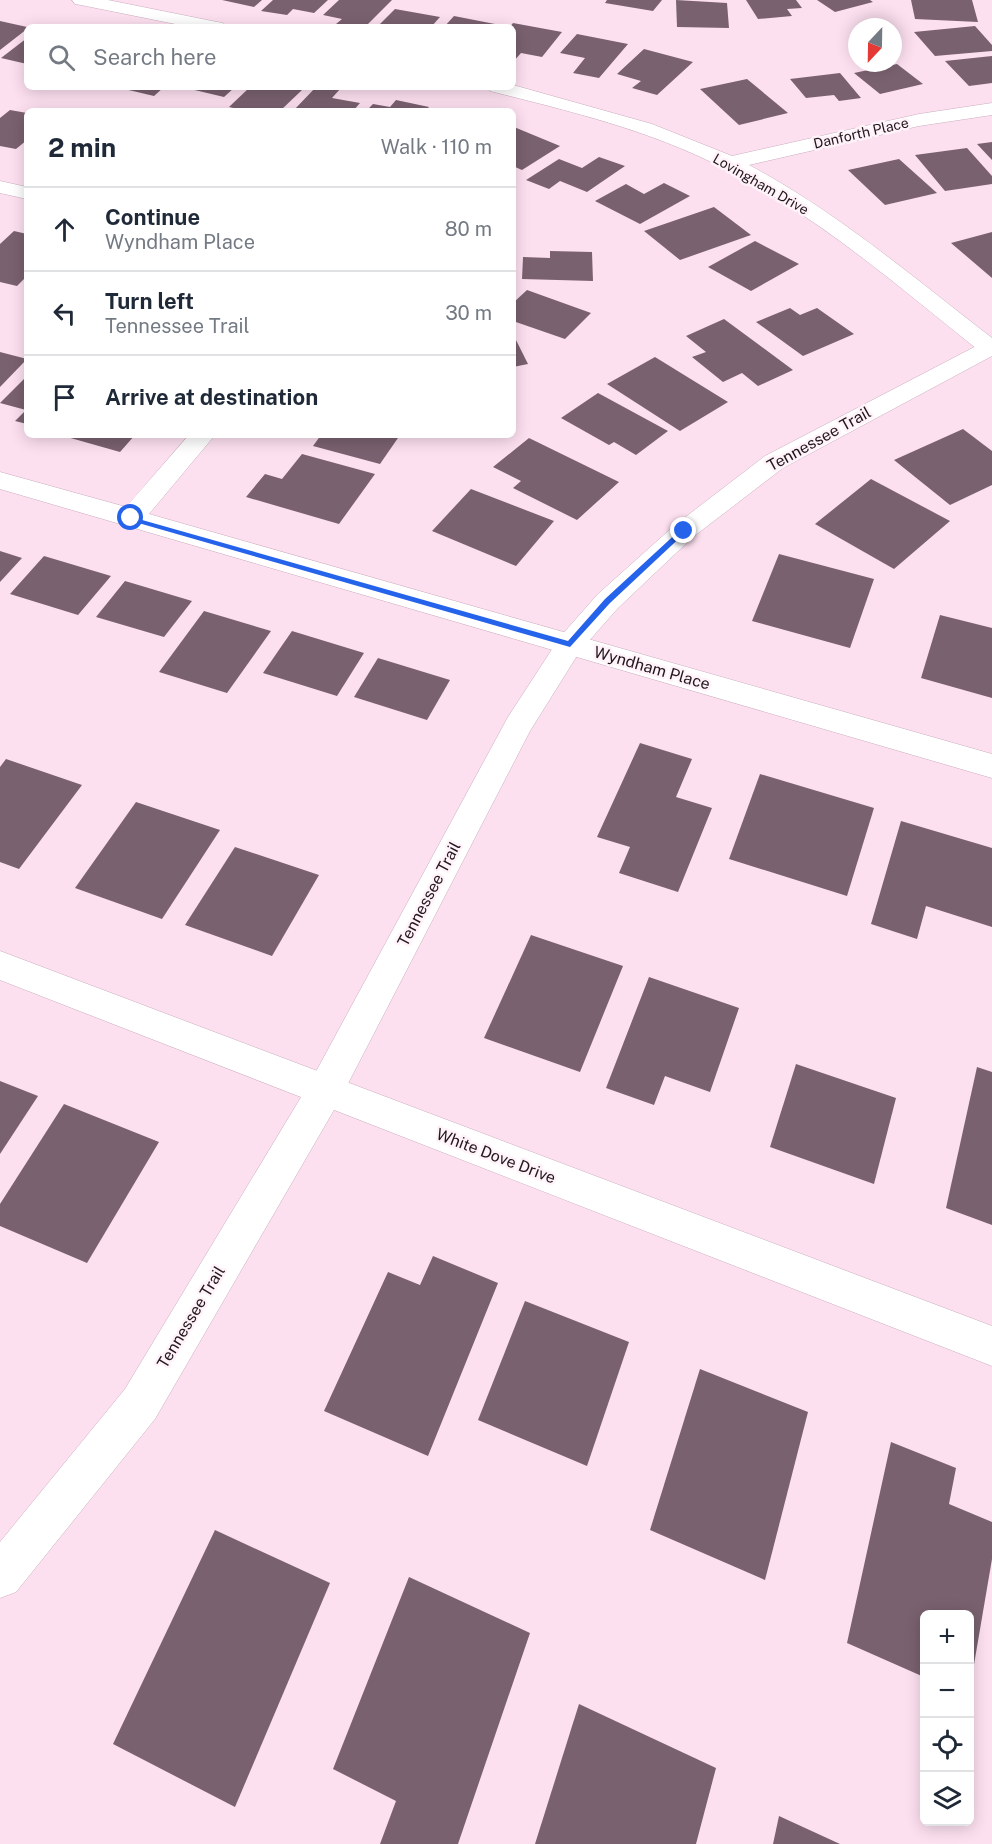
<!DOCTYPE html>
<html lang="en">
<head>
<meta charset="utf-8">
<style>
  :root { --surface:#fff; --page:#f6f6f7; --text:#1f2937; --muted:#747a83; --line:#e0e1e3 }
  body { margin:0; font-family:"Public Sans",sans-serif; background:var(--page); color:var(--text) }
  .controls { position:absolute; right:18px; bottom:18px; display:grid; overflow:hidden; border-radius:9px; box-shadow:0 3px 15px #0003 }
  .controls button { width:54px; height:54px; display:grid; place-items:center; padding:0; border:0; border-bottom:2px solid var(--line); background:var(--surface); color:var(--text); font:30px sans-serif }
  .compass { position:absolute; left:848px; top:18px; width:54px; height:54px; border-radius:50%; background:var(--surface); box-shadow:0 3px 15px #0003; rotate:202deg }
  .stop { position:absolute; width:18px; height:18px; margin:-14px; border:4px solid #2563eb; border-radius:50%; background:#fff }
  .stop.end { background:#2563eb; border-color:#fff; box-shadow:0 2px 6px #0008 }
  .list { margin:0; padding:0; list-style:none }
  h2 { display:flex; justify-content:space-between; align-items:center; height:78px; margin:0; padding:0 24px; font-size:26px }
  h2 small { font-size:20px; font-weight:400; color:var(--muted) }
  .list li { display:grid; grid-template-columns:39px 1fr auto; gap:18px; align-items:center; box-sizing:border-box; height:84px; padding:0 24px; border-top:2px solid var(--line) }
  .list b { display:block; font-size:22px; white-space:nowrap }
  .list p { margin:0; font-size:20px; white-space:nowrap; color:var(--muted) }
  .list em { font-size:20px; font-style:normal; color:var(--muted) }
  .icon { flex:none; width:33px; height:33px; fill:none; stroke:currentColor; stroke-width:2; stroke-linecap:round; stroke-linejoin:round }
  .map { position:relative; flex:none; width:992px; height:1844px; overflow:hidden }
  .search { position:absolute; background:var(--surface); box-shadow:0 3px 15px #0003; left:24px; top:24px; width:492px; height:66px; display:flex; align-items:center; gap:15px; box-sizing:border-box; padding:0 21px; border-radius:9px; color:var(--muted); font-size:22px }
  .panel { position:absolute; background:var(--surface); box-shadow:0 3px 15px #0003; left:24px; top:108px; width:492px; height:330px; border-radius:9px }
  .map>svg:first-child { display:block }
</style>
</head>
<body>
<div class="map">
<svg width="992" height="1844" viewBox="0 0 992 1844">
  <rect width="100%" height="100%" fill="#fde0f0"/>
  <g fill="#7a616f">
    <polygon points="222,0 262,0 254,7"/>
    <polygon points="273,0 328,0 314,13 293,9 287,15 261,11"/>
    <polygon points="339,0 392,0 365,27 336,24 342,19 323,15"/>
    <polygon points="607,0 662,0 653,11 605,3"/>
    <polygon points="676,0 727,3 729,28 677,27"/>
    <polygon points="746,0 796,0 802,8 787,9 792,16 758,19"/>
    <polygon points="817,0 870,0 873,2 835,12"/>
    <polygon points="911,0 972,0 978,22 915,19"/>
    <polygon points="395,9 440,17 431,27 377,27"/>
    <polygon points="454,16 500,25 499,27 444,27"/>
    <polygon points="0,21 27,27 27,29 0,50"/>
    <polygon points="513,23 562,32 542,57 521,53 513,62 513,27 510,27"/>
    <polygon points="975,26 992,45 992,51 935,56 914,32"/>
    <polygon points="577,34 628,44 599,78 573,73 585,58 560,53"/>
    <polygon points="27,38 27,64 1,58"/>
    <polygon points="644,49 693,62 657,95 632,88 641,81 617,74"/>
    <polygon points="992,56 992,83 969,86 945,61"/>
    <polygon points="897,64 923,84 880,94 854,73"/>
    <polygon points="840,73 861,98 839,101 834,95 806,98 790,79"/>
    <polygon points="747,79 788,113 739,125 700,89"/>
    <polygon points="116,87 164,87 154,96"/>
    <polygon points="182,87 235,87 224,97"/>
    <polygon points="250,87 289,87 302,90 280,111 247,111 229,107"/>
    <polygon points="316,87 340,89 332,98 360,103 353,111 293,111"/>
    <polygon points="396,100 429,107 425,111 366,111 373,104 390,107"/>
    <polygon points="10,110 27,113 27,140 16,149 0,146 0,118"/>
    <polygon points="513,127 514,127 560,146 522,170 513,166"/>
    <polygon points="992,142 992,160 977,144"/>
    <polygon points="967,148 992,176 992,184 945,191 915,155"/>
    <polygon points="599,157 625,166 587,192 560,181 549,189 526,180 559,159 582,168"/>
    <polygon points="899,159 937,193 885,205 848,170"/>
    <polygon points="664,183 690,196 640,224 595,201 626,184 644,194"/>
    <polygon points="714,207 751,235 680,260 644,231"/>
    <polygon points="14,231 27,234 27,276 17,286 0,282 0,244"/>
    <polygon points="992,232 992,278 951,243"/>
    <polygon points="755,241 799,264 751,291 708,267"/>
    <polygon points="550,251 592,252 593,281 522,279 523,257 550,258"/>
    <polygon points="527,290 591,313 565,339 513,321 513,303"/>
    <polygon points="790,308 800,315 817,308 854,334 803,356 756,322"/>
    <polygon points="724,319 793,370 758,386 742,373 723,382 692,357 706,352 686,336"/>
    <polygon points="513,334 528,364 513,367"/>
    <polygon points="0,352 27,359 0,387"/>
    <polygon points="655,357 728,402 680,431 607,384"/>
    <polygon points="27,376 27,424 15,421 26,410 0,403"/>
    <polygon points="598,393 668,431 636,455 614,442 609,445 561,418"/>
    <polygon points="963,429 992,451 992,485 950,505 894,460"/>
    <polygon points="60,435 135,435 120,452"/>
    <polygon points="321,435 400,435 380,464 313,446"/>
    <polygon points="529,438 619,482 577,520 513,488 521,481 493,467"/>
    <polygon points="302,454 375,474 339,524 246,497 265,474 282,479"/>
    <polygon points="871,479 950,521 894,569 815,524"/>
    <polygon points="471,489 554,521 516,566 432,531"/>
    <polygon points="0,551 22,558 0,582"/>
    <polygon points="779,554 874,579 850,648 752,621"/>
    <polygon points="44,556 111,576 78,615 10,594"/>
    <polygon points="125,581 192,601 164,637 96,617"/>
    <polygon points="204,611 271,631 227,693 159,672"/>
    <polygon points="940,615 992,628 992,698 921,678"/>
    <polygon points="292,631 364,653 337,696 263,673"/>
    <polygon points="378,658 450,680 427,720 354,697"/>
    <polygon points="640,743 692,759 676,797 712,808 678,892 619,873 630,847 597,837"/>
    <polygon points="6,759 82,785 19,869 0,862 0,767"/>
    <polygon points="760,774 874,808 847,896 729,859"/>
    <polygon points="136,802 220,830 162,919 75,888"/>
    <polygon points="901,821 992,848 992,927 926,906 917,939 871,924"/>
    <polygon points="235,847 319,875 272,956 185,925"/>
    <polygon points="531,935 623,966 580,1072 484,1038"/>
    <polygon points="649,977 739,1008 710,1092 665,1076 654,1105 606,1088"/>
    <polygon points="796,1064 896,1098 874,1184 770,1147"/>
    <polygon points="977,1067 992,1072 992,1225 946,1208"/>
    <polygon points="0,1081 38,1096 0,1154"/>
    <polygon points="64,1104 159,1142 87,1263 0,1226 0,1204"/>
    <polygon points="433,1256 498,1283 428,1456 324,1411 388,1272 420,1285"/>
    <polygon points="525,1301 629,1342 587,1466 478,1420"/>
    <polygon points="700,1369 808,1412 765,1580 650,1530"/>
    <polygon points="891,1442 956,1468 949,1504 992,1522 992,1559 971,1682 970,1614 924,1614 924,1677 847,1643"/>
    <polygon points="215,1530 330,1583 235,1807 113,1744"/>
    <polygon points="409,1577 530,1633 458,1844 380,1844 396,1801 333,1769"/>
    <polygon points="579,1704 716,1768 696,1844 535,1844"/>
    <polygon points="779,1816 840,1844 773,1844"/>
  </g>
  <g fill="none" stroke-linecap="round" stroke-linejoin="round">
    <defs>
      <g id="street">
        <polygon points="72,0 108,0 217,22 223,23 226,27 190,27 81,5 75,4"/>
        <path d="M513,85L652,124L732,156L919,114L992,103V115L919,126L749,165C837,212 913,277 992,338V355L982,353C899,287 818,216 723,168C650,130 569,111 490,91L488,87Z"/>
        <polygon points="0,181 27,187 27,199 0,193"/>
        <polygon points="189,435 215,435 149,514 992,754 992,778 0,489 0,472 126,507"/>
        <polygon points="0,951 992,1326 992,1366 0,980"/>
      </g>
      <polygon id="secondary" points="992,340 992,356 783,468 693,537 618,608 580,651 530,731 338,1103 155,1419 16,1592 0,1598 0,1542 125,1389 312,1079 508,717 560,637 598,594 675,525 765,456 984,342"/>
    </defs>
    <use href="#street" stroke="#caaebd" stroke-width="1"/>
    <use href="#secondary" stroke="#caaebd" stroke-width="1"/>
    <use href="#street" fill="#fff" fill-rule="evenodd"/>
    <use href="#secondary" fill="#fff" fill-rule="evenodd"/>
  </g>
  <polygon fill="#2563eb" points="128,516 568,641 605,599 681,529 687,531 610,603 570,647 128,520"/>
  <g text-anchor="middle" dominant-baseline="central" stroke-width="5" stroke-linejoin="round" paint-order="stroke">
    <g font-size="14" fill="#21171d" stroke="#fff3f9">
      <text transform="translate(861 133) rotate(-13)">Danforth Place</text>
      <text transform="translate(761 184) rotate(30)">Lovingham Drive</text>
    </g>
    <g font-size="16" fill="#21171d" stroke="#fff3f9">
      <text transform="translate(819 439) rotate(-29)">Tennessee Trail</text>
      <text transform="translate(652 668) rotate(16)">Wyndham Place</text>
      <text transform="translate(429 894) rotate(-62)">Tennessee Trail</text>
      <text transform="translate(496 1156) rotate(21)">White Dove Drive</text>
      <text transform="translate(191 1317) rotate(-59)">Tennessee Trail</text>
    </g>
  </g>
</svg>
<div class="controls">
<button>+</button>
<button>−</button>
<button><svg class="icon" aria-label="locate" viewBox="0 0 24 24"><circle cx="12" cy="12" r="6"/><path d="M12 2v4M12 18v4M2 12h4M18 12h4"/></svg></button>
<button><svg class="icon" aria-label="layers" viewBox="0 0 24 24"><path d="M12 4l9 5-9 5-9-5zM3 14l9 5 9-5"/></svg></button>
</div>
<svg class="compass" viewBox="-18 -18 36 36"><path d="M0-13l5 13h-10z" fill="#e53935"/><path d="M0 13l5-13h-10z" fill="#747a83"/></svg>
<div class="stop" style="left:131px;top:518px"></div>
<div class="stop end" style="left:684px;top:531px"></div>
<div class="search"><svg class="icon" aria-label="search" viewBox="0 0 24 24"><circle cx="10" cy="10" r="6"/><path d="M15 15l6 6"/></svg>Search here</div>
<section class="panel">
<h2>2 min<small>Walk · 110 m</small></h2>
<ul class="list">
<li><svg class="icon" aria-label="ahead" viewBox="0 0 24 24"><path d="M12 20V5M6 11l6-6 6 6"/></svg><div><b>Continue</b><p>Wyndham Place</p></div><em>80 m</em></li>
<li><svg class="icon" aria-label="left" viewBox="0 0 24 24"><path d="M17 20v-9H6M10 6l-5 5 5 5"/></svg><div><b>Turn left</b><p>Tennessee Trail</p></div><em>30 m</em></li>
<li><svg class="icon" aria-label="arrive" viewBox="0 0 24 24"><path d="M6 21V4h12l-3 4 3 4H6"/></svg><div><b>Arrive at destination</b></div></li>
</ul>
</section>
</div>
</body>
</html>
